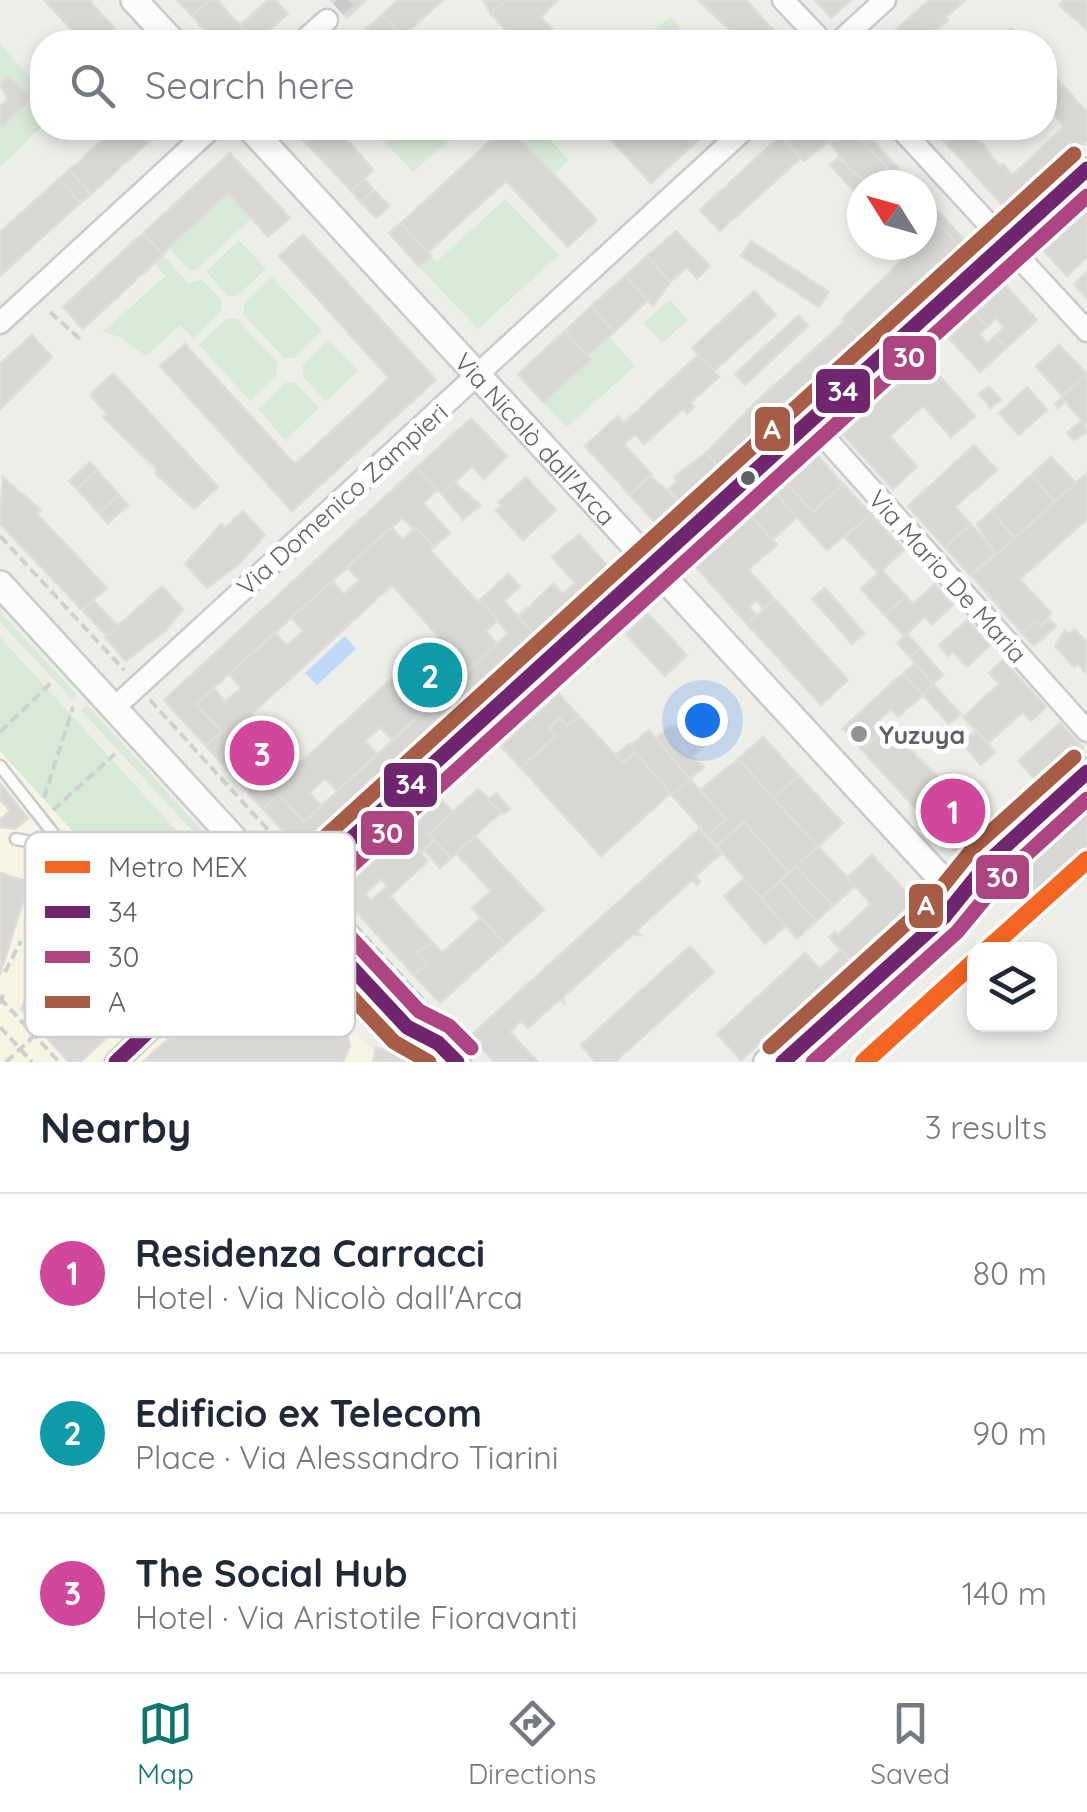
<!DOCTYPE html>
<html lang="en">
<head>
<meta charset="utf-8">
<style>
  :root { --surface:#fff; --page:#f6f6f7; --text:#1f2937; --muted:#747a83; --line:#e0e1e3; --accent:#0f766e }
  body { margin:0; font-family:Quicksand,sans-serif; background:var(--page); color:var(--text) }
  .controls { position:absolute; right:30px; bottom:30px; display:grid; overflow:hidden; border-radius:20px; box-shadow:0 5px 15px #0003 }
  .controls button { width:90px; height:90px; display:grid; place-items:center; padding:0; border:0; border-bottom:2px solid var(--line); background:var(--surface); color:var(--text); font:50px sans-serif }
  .compass { position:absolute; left:847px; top:170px; width:90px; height:90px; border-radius:50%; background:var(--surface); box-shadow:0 5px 15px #0003; rotate:307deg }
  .you { position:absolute; left:702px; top:720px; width:35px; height:35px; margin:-25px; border:8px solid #fff; border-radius:50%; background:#1a73e8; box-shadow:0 0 0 15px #1a73e833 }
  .badge { display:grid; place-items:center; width:65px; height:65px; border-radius:50%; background:var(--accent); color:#fff; font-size:32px; font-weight:700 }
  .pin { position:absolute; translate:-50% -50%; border:5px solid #fff; box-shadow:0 2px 10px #0006 }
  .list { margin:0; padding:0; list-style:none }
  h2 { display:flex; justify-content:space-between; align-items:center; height:130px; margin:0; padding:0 40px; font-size:42px }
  h2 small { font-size:32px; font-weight:400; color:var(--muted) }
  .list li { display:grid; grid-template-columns:65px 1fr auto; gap:30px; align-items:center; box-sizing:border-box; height:160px; padding:0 40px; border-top:2px solid var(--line) }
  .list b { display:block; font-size:38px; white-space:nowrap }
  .list p { margin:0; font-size:32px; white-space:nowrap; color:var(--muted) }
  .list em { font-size:32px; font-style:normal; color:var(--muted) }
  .icon { flex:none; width:55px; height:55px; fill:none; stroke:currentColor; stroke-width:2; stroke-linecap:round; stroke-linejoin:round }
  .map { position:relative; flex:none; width:1087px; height:1062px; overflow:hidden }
  .search { position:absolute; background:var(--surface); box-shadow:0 5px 15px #0003; left:30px; right:30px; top:30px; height:110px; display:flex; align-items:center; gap:25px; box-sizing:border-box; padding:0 35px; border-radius:40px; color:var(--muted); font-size:38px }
  .sheet { height:610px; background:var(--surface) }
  nav { display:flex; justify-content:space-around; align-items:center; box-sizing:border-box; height:140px; border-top:2px solid var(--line); background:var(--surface); font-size:28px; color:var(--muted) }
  nav a { display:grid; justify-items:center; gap:5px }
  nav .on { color:var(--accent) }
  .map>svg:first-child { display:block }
</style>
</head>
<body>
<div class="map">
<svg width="1087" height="1062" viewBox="0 0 1087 1062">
  <rect width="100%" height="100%" fill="#eeeee9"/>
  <polygon fill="#f7f4e4" points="0,637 196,853 203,848 232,880 257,895 258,907 250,915 383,1062 0,1062"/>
  <g fill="#d7ead7">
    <polygon points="670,16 693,42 641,42 670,17"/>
    <polygon points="0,44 42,91 42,126 0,167 0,129 31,99 10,76 0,85"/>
    <polygon points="372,128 463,128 413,172"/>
    <polygon points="521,128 538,128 569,160 554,174 516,132"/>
    <polygon points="228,193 252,218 196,270 190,271 169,248"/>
    <polygon points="505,199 559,255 478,329 419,267 431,256 437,261"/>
    <polygon points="239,240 266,269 237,296 228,296 206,272"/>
    <polygon points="163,255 188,283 202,280 222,300 220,313 193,338 180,325 146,356 120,337 103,332 165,276 155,263"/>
    <polygon points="271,276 322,331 294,359 284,358 243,314 245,302"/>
    <polygon points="670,300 688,320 662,343 643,323"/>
    <polygon points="227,318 237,319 278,363 276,375 250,401 199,345"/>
    <polygon points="609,337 635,366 567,427 543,402"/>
    <polygon points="329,340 358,371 326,401 303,377 303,365"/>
    <polygon points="295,382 319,408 285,440 258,409 285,383"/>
    <polygon points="0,612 70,687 76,695 72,699 0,622"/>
    <polygon points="0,637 197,853 77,836 0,751"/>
    <polygon points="87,705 220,850 209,849 81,710"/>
  </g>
  <polygon fill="#bed9f8" points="345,636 356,649 317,685 305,673"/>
  <g fill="#d8d7d4" stroke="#deddd8" stroke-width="2.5" fill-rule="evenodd">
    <polygon points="44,0 89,0 127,42 83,42"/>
    <polygon points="177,0 210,0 192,16"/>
    <polygon points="210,0 217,0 256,42 216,42 192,16"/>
    <polygon points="268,0 275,0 288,14 256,42 240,25"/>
    <polygon points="331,0 366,0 347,18"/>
    <polygon points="398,0 443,0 403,36 382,15"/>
    <polygon points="483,0 507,0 491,14"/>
    <polygon points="507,0 558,0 541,17 564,42 520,42 513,31 509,34 491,14"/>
    <polygon points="698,0 746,0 784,42 742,42"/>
    <polygon points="815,0 851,0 831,18"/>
    <polygon points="929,0 965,0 946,17 949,20 922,39 924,42 882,42"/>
    <polygon points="1064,0 1087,0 1087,30 1059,5"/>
    <polygon points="382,15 403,36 396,42 352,42"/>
    <polygon points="1011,28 1024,42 995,42"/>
    <polygon points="1044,64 1087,112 1087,140 1009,212 932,128 970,128 1000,167 1003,164 1009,171 1009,176 1015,173 1064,127 1044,101"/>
    <polygon points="9,76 31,99 0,129 0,106 8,99 0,85"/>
    <polygon points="116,128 164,128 91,194 69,170"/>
    <polygon points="292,128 337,128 373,170 351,191"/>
    <polygon points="504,128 510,128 597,220 568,247 506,181 428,252 401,223"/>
    <polygon points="600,128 642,128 654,140 667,128 712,128 651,183"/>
    <polygon points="801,128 846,128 804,161 785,142"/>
    <polygon points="846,128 851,128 903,185 859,181 830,143"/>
    <polygon points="851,128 861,128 914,185 903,185"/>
    <polygon points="780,136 801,158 720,231 700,210"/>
    <polygon points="230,153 290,218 268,237 228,193 162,254 143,233"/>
    <polygon points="838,158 868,185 862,185 862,200 830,165"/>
    <polygon points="69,170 91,194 80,203 59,179"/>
    <polygon points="59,179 80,203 0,276 0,232"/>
    <polygon points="364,179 374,190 361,202 351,191"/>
    <polygon points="374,190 390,206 376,218 361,202"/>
    <polygon points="922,194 945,219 939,224 922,205"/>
    <polygon points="922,205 939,224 922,239"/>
    <polygon points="1087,210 1087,257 1067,276 1044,251"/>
    <polygon points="945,219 970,246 864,343 859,339 960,247 939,224"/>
    <polygon points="401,223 431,256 419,267 389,233"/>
    <polygon points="939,224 960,247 859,339 842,319"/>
    <polygon points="676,231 710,266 697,279 687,267 670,282 647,256"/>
    <polygon points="143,233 163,255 83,329 63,307"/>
    <polygon points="303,234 436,380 292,511 160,366 185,344 295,464 356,409 389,378 279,256"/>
    <polygon points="751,241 829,292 819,307 741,256"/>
    <polygon points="647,256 670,282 653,306 625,276"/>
    <polygon points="1087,272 1087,297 1086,298 1074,284"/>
    <polygon points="625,276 648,300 614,332 591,306"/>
    <polygon points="1006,286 1037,320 1006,348 995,336 1004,328 996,318 987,327 975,314"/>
    <polygon points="754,291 776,315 714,371 692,348"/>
    <polygon points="591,306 614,332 587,356 565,331"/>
    <polygon points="975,314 987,327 979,334 987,343 995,336 1006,348 980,372 949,338"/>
    <polygon points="799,315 808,326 745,385 735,374"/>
    <polygon points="844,322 864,343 776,424 756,402"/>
    <polygon points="565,331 591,360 543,402 518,374"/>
    <polygon points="32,335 52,357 0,409 0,364"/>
    <polygon points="1059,345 1087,374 1062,396 1036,366"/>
    <polygon points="698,355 719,377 690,403 694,407 687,414 683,409 644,444 635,434 624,444 652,475 630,495 585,446 618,416 624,423"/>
    <polygon points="925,360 975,416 951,437 923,406 890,436 917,467 893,489 843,434"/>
    <polygon points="113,373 218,487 194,509 155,473 158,470 103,417 107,414 90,395"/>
    <polygon points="1087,374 1087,423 1085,424 1065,401 1058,408 1055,404"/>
    <polygon points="989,386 1001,400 991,408 979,394"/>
    <polygon points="1027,387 1047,410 1019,435 999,413"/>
    <polygon points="756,402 776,424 723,472 706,453"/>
    <polygon points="471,418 507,456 484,479 472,466 442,494 416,468"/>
    <polygon points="1082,420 1087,432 1074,440 1067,433"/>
    <polygon points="974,445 997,470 955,507 971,524 945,547 908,506"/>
    <polygon points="706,453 723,472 686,507 669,489 678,481 674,477"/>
    <polygon points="818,456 843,484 813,512 787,484"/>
    <polygon points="1051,457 1076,483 1055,502 1031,475"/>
    <polygon points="90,462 97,470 77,489 69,481"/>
    <polygon points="416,468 438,490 423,503 450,533 434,547 402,518 196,704 222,732 206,746 164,700"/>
    <polygon points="97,470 119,495 99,513 77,489"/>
    <polygon points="1087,473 1087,519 1020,579 1051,613 1041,626 1035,620 1022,633 972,576"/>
    <polygon points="1031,475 1055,502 1015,538 991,512"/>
    <polygon points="650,476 686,507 661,529 630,495"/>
    <polygon points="3,477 41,510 37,514 107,588 82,610 0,524"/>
    <polygon points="526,477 556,510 523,540 496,511 502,505 499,502"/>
    <polygon points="454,482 480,505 463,520 442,494"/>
    <polygon points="787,484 813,512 843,484 871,514 827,550 776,494"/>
    <polygon points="776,494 797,517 772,540 752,517"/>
    <polygon points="119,495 128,505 108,523 99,513"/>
    <polygon points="243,511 265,535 239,564 207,588 185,564 221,524 225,528"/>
    <polygon points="991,512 1015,538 996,555 977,524"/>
    <polygon points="871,514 904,550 882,570 906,596 885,615 861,589 878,573 845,537"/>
    <polygon points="752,517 777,545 748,570 775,599 764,609 756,600 749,607 757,615 747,624 696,567"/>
    <polygon points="971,524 995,553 970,575 945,547"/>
    <path d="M392,527L403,540L416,527L434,547L430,550L478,602L481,599L499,619L486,631L497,644L450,688L438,675L420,692L431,705L392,740L380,727L365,741L377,754L337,791L325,778L310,793L321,806L304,822L279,795L263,809L206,746L222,732L196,704L214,688L225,702L241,688L229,674L275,633L287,646L303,631L291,618L332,581L344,594L359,580L347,567ZM392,585L438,636L290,772L243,722Z"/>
    <polygon points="579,534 614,573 540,641 518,617 553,584 563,594 575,583 552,557"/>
    <polygon points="508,574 520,586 504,601 540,641 304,854 263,809 279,795 304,822 508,634 481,599"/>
    <polygon points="935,584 953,605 932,625 925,617 904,636 885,615 906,596 913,604"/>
    <polygon points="162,586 183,609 166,630 126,661 105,637"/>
    <polygon points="825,588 864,633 852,644 812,599"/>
    <polygon points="775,599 848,680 821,705 747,624"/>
    <polygon points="93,600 118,626 107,636 82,610"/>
    <polygon points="648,614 687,655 665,676 626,634"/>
    <polygon points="1049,619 1056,626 1034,646 1022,633 1035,620 1041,626"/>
    <polygon points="967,620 990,645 967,667 953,652 948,656 939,645"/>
    <polygon points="1075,629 1087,643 1085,672 1078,664 1074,667 1055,646 1065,630 1069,634"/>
    <polygon points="907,634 920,648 910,657 897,643"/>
    <polygon points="920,648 943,675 933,684 910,657"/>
    <polygon points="1003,660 1046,707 1031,721 1023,712 988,743 963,717 999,684 989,673"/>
    <polygon points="915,663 933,684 923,695 903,673"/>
    <polygon points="903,673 923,695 898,717 891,709 878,721 885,728 862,750 843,728"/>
    <polygon points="933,684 961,714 949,724 923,695"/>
    <polygon points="559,694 579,716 567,726 560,718 549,728 556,736 521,768 501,746"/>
    <polygon points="704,701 728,725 690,758 673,729"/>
    <polygon points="579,716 623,763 636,752 671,793 601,856 521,768 556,736 549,728 560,718 567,726"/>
    <polygon points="1060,723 1083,748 1041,786 1018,761"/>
    <polygon points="670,726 685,743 680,747 704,767 690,779 655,739"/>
    <polygon points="887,727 951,790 948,793 988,836 962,859 862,750"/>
    <polygon points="649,730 690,779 672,795 630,746"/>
    <polygon points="976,730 995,752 981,765 962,743"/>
    <polygon points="763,737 799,776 773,798 738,759"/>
    <polygon points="629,744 636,752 623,763 615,755"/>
    <polygon points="738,759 818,846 789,873 744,822 717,846 708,836 726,819 700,790"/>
    <polygon points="799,776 843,823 818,846 773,798"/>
    <polygon points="690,779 726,819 708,836 672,795"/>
    <polygon points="0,783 28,818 15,829 0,827 0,820 10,811 0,799"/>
    <polygon points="1087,788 1087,848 1036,895 1025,884 1015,893 998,878"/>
    <polygon points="478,789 502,811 451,858 429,834"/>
    <polygon points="496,793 510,809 504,814 488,800"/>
    <polygon points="442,800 453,812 429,834 434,840 421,853 404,834"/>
    <polygon points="744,822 789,873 761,898 717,846"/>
    <polygon points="699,829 721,854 695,876 700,882 697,885 692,880 636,931 640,935 633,934 563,997 564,1003 560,999 528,1028 521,1021 510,1032 538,1062 494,1062 470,1036"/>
    <path d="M404,834L428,861L390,896L433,943L417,952L428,963L414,975L339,893ZM381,879L387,886L371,901L365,894Z"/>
    <polygon points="475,836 544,910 505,944 472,908 491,891 456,853"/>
    <polygon points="434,840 451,858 440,868 424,850"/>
    <polygon points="818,846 855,886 833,906 796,866"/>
    <polygon points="1087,848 1087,876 1086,876 1073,861"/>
    <polygon points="872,855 915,901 850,961 829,937 835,932 838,935 871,904 847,878"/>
    <polygon points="796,866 833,906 816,921 780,881"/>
    <polygon points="0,873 29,882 0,975"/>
    <polygon points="744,879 786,926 765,944 724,896"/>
    <polygon points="780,881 816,921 797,939 761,898"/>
    <polygon points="68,898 215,939 80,1062 69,1062 21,1009"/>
    <polygon points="481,918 505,944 440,1003 414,975 428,963 417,952 433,943 442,953"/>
    <polygon points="690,946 714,972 615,1062 596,1062 581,1045"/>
    <polygon points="841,950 850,961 741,1060 717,1034 805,953 820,969"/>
    <polygon points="260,955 298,966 325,997 316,1005 335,1011 344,1020 350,1046 343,1062 143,1062"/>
    <polygon points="376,1048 397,1053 412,1062 373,1062"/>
  </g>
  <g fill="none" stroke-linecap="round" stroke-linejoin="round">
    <polyline stroke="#cacbc8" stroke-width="15" stroke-dasharray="15 8" stroke-linecap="butt" points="338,9 348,0"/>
    <defs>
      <polyline id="service" points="0,766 53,833 41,844 16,839"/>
      <g id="minor">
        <polyline points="783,0 823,42"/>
        <polyline points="302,42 327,20"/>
        <polyline points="839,42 885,0"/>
        <polyline points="900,128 1087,331"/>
        <polyline points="0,323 212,128"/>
        <polyline points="810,421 1087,731"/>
        <polyline points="114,708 746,128"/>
        <polyline points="116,1062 330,858 1087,169"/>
      </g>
      <g id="tertiary">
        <polyline points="134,0 173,42"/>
        <path id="s1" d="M250,128L946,884L945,896L937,906L767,1062"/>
        <polyline points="0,584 407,1027 438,1043 457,1062"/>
        <polyline points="943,918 990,860 1087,772"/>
      </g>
    </defs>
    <use href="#service" stroke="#cacaca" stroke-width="15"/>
    <use href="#minor" stroke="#cacaca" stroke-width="25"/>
    <use href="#tertiary" stroke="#cacaca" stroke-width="30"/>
    <g stroke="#ccd0ce" stroke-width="4" stroke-dasharray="10 5" stroke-linecap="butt">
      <polyline points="50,312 80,339"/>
      <polyline points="0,536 124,670"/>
      <polyline points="150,700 298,863"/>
      <polyline points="0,732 51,683"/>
      <polyline points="44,798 73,707"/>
      <polyline points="53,810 115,754"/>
      <polyline points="91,843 194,870"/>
      <polyline points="325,892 440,1018"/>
      <polyline points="5,972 21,941"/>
      <polyline points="0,998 59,1062"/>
      <polyline points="0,1004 4,991"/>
      <polyline points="0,1027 32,1062"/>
      <polyline points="6,1062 35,1035"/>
      <polyline points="811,1062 854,1023 848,1015"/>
    </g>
    <use href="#service" stroke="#fcfcfc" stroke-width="10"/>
    <use href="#minor" stroke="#fcfcfc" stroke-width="20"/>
    <use href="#tertiary" stroke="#fcfcfc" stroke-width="25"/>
    <defs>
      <g id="bus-1">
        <polyline points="287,898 407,1027 438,1043 457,1062"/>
        <polyline points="116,1062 330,858 1087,169"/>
        <polyline points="783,1062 944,917 990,860 1087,772"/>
      </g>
      <g id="bus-2">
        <polyline points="471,1048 449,1026 419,1011 315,899 1087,196"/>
        <polyline points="813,1062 957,932 1005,874 1087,799"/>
      </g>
      <g id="bus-3">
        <polyline points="770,1047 929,903 975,846 1074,757"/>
        <polyline points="429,1062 394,1042 272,912 267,899 271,886 1074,154"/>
      </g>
    </defs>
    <use href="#bus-1" stroke="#fff" stroke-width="22"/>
    <use href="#bus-2" stroke="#fff" stroke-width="22"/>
    <use href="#bus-3" stroke="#fff" stroke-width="22"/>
    <use href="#bus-1" stroke="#70266f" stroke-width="15"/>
    <use href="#bus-2" stroke="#ad4582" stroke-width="15"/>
    <use href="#bus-3" stroke="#a65c45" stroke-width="15"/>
    <defs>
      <g id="metro-1">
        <polyline points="988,949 1087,860"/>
        <polyline points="864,1062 974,962"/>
      </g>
    </defs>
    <use href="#metro-1" stroke="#fff" stroke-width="25"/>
    <use href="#metro-1" stroke="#f26522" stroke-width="18"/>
  </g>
  <circle fill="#5e6167" stroke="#fff" stroke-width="4" cx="748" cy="478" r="9"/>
  <circle fill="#909294" stroke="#fff" stroke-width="4" cx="859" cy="734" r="10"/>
  <g text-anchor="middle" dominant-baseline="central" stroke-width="10" stroke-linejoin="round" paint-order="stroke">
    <g font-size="25" fill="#5e6167" stroke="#fff">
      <text stroke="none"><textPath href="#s1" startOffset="422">Via Nicolò dall'Arca</textPath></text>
      <text transform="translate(342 499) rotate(-42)">Via Domenico Zampieri</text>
      <text transform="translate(948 576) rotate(48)">Via Mario De Maria</text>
    </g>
    <g font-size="25" font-weight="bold" fill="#5e6167" stroke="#fff" text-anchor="start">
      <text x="879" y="734">Yuzuya</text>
    </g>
  </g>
  <rect x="25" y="832" width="330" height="205" rx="15" fill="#fff" stroke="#cfd0d1" stroke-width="2.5"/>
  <rect x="45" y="861" width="45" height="12" fill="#f26522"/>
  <rect x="45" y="906" width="45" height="12" fill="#70266f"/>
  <rect x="45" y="951" width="45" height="12" fill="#ad4582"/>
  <rect x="45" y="996" width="45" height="12" fill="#a65c45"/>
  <g font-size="28" fill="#5e6167">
    <text x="108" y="877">Metro MEX</text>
    <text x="108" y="922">34</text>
    <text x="108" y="967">30</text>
    <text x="108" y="1012">A</text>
  </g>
  <g stroke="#fff" stroke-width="4">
    <rect x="881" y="334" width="57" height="48" rx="10" fill="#ad4582"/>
    <rect x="814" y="367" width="58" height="48" rx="10" fill="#70266f"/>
    <rect x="753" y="405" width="39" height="48" rx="10" fill="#a65c45"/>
    <rect x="382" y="761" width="57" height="48" rx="10" fill="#70266f"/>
    <rect x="359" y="809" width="57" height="48" rx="10" fill="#ad4582"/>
    <rect x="974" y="853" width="57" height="48" rx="10" fill="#ad4582"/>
    <rect x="907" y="882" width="38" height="48" rx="10" fill="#a65c45"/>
  </g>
  <g font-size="28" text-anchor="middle" font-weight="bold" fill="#fff">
    <text x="909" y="367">30</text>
    <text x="843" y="401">34</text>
    <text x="772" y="439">A</text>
    <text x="411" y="794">34</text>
    <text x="387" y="843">30</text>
    <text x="1002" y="887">30</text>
    <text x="926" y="915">A</text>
  </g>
</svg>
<div class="controls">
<button><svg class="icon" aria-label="layers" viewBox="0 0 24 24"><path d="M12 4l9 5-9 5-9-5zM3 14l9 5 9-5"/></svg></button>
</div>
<svg class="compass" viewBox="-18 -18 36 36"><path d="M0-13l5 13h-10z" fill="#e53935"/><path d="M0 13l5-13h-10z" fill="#747a83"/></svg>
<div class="you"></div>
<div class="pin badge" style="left:953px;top:811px;background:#d1479c">1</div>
<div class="pin badge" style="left:430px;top:675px;background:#0f9aa8">2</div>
<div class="pin badge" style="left:262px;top:753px;background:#d1479c">3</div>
<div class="search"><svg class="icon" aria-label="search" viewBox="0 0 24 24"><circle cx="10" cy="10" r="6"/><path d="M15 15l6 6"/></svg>Search here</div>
</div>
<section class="sheet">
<h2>Nearby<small>3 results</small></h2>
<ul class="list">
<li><span class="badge" style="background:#d1479c">1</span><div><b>Residenza Carracci</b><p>Hotel · Via Nicolò dall'Arca</p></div><em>80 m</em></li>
<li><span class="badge" style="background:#0f9aa8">2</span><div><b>Edificio ex Telecom</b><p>Place · Via Alessandro Tiarini</p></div><em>90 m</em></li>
<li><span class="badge" style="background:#d1479c">3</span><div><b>The Social Hub</b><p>Hotel · Via Aristotile Fioravanti</p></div><em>140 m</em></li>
</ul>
</section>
<nav>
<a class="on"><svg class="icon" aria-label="map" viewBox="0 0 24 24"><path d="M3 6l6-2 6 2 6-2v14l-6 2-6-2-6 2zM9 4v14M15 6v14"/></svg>Map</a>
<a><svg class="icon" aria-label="directions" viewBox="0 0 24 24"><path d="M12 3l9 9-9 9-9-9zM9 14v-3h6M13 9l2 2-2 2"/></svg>Directions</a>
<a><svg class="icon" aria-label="saved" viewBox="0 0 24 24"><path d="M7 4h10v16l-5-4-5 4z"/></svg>Saved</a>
</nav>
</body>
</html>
